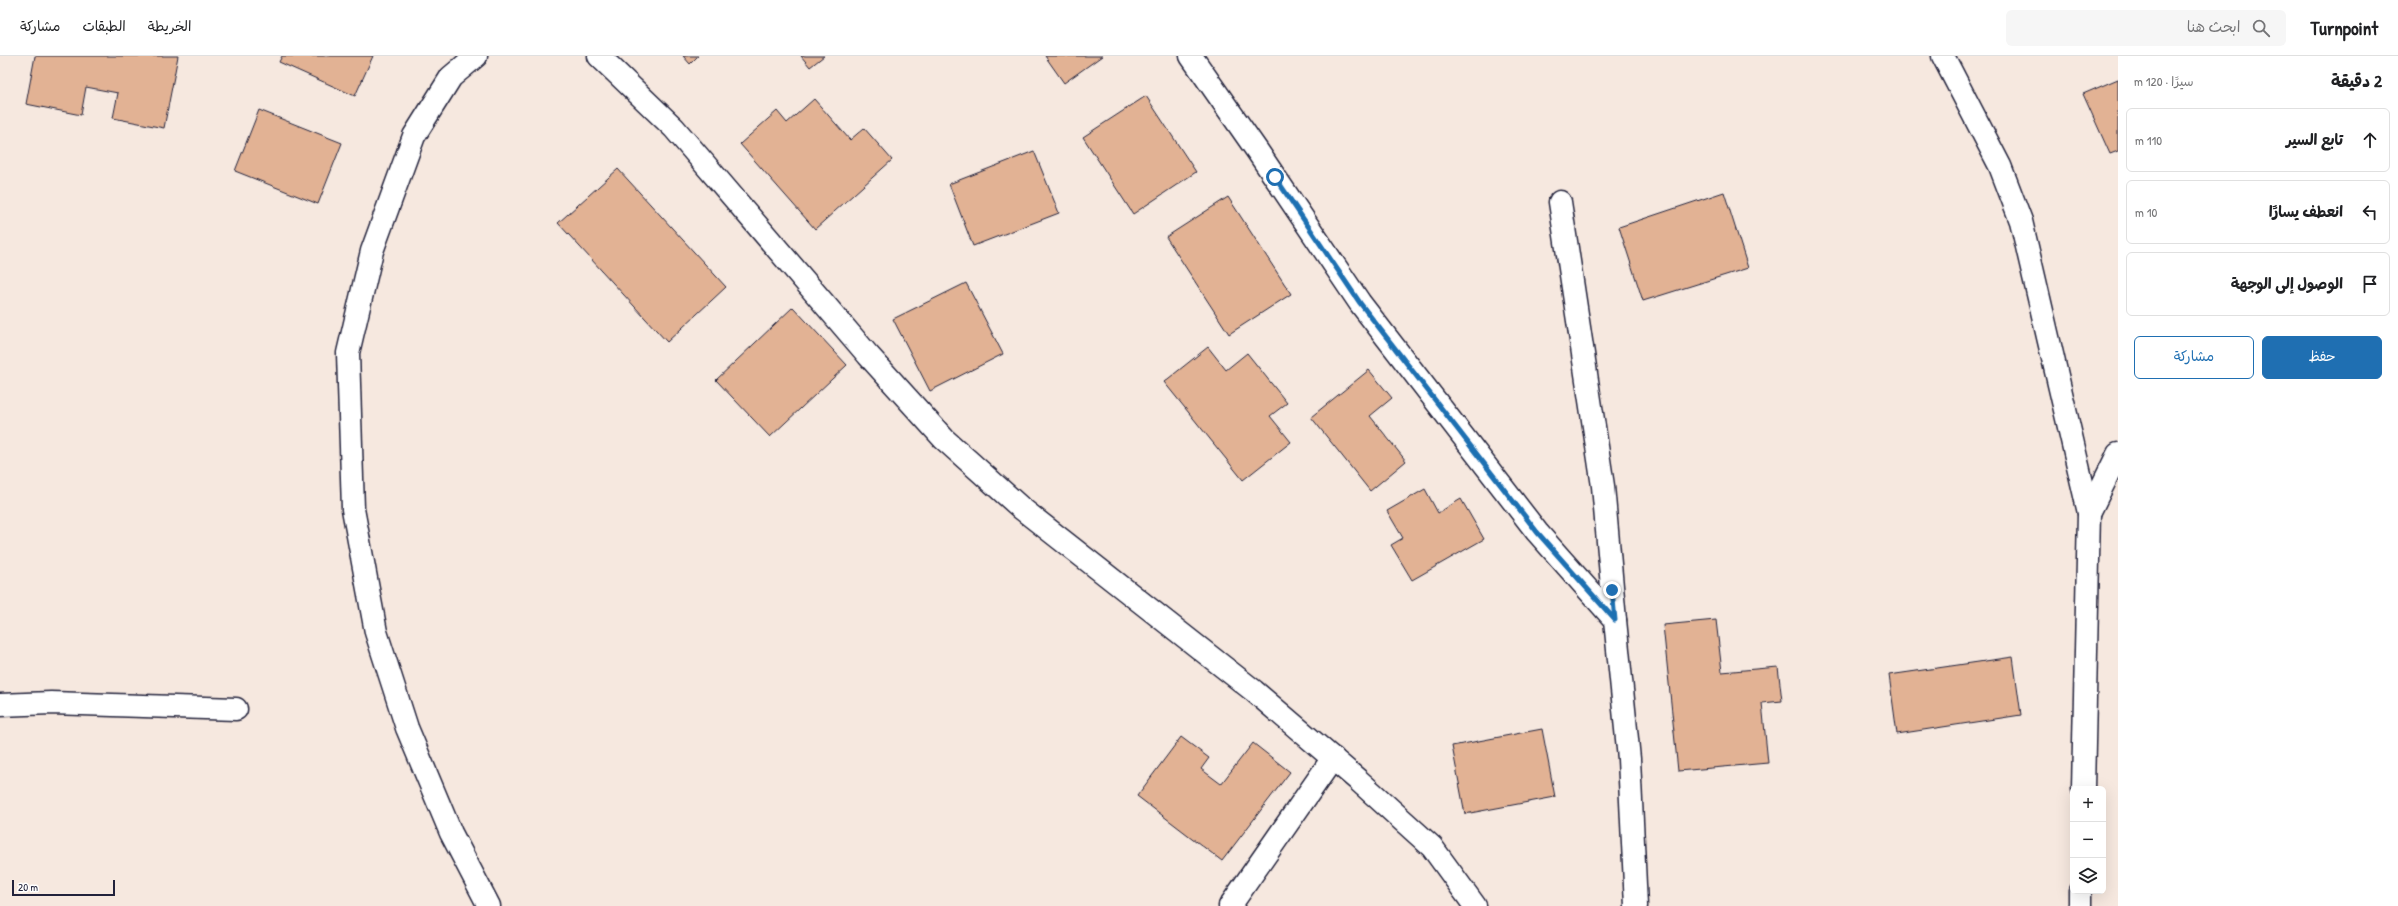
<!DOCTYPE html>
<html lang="ar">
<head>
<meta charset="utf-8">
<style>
  :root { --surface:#fff; --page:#f6f6f6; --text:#202124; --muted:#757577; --line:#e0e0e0; --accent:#1f6fb2 }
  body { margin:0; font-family:"Patrick Hand","Playpen Sans Arabic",sans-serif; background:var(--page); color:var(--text); direction:rtl }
  .controls { position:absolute; right:12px; bottom:12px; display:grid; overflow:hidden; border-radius:6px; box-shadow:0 4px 16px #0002 }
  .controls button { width:36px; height:36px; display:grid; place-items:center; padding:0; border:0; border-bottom:1px solid var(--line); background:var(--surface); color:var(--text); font:20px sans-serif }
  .scale { position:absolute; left:12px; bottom:10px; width:103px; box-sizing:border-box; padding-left:4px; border:2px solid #22223b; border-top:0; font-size:11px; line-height:14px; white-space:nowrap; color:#22223b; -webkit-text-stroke:3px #fff; paint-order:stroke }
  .stop { position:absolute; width:12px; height:12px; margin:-9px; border:3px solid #1f6fb2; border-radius:50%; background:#fff }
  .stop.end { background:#1f6fb2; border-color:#fff; box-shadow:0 1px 4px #0008 }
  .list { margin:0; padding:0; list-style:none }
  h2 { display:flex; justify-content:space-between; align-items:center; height:52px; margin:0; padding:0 16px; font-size:17px }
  h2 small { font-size:13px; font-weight:400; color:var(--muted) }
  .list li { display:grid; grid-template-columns:26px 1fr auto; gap:12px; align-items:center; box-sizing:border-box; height:64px; margin:0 8px 8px; padding:0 8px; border:1px solid var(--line); border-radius:6px }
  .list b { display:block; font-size:15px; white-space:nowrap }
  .list em { font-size:13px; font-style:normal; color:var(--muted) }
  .actions { display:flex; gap:8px; padding:12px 16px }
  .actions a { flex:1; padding:9px 0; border:1px solid var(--accent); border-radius:6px; text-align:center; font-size:14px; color:var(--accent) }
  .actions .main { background:var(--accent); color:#fff }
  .icon { flex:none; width:22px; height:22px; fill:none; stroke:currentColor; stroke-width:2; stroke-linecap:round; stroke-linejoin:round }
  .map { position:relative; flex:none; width:2118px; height:850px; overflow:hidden; direction:ltr }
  header { display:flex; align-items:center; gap:24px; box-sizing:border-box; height:56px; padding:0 20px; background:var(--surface); border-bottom:1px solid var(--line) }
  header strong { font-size:19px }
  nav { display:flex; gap:22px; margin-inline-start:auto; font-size:14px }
  .search { width:280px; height:36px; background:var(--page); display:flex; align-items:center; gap:10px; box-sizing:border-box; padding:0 14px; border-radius:6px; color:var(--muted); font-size:15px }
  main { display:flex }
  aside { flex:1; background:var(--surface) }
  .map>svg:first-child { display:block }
</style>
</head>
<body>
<header>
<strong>Turnpoint</strong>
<div class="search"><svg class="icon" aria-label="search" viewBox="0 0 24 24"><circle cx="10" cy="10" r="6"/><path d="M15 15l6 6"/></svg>ابحث هنا</div>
<nav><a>الخريطة</a><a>الطبقات</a><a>مشاركة</a></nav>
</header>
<main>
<aside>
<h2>2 دقيقة<small>سيرًا · 120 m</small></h2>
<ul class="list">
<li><svg class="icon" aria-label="ahead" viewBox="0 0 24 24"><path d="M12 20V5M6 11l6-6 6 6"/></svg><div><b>تابع السير</b></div><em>110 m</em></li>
<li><svg class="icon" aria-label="left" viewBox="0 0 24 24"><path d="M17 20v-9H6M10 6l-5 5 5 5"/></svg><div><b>انعطف يسارًا</b></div><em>10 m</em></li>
<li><svg class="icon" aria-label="arrive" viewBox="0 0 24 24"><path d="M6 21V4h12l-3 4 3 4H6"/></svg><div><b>الوصول إلى الوجهة</b></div></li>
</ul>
<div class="actions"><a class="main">حفظ</a><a>مشاركة</a></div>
</aside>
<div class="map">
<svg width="2118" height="850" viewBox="0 0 2118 850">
  <rect width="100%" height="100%" fill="#f6e8df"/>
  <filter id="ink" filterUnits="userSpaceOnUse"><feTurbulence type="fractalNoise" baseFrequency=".025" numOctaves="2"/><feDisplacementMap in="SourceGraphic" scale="8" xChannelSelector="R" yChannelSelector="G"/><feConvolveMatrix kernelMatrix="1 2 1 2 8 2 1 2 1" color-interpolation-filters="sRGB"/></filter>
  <g filter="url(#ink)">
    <g fill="#e2b294" stroke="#22223b">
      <polygon points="35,0 178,0 164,72 113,62 118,37 86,31 81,59 26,48"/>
      <polygon points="282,0 373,0 355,40 279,6"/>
      <polygon points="683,0 698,0 690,8"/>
      <polygon points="801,0 824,0 810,11"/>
      <polygon points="1045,0 1102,0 1064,27"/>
      <polygon points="2118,23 2118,95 2110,98 2083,38"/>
      <polygon points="1146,40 1196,116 1133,158 1083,81"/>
      <polygon points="814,43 850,84 864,72 892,104 815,173 740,88 777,55 787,67"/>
      <polygon points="259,54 342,87 318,148 235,115"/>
      <polygon points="1034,95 1059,157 973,190 949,128"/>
      <polygon points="618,113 726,231 667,286 558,167"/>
      <polygon points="1724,136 1748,212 1643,245 1619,171"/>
      <polygon points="1228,141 1291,238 1229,278 1166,181"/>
      <polygon points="966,227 1003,298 930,335 893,263"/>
      <polygon points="793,251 847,309 770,381 716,324"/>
      <polygon points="1208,291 1226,314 1247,297 1287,347 1270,360 1291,386 1243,424 1164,326"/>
      <polygon points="1369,314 1392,342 1370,360 1406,405 1370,435 1311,361"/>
      <polygon points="1425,433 1438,457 1461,443 1484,483 1412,524 1391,489 1403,482 1387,455"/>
      <polygon points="1716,564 1722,616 1778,611 1782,645 1762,647 1768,707 1678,715 1663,569"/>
      <polygon points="2013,601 2021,659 1897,678 1889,619"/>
      <polygon points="1542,673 1555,741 1465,758 1452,690"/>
      <polygon points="1181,681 1209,702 1201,713 1221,728 1253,687 1290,716 1222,805 1137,740"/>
    </g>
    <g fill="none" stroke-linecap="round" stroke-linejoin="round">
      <defs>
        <g id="minor">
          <polyline points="476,0 451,21 414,80 372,195 348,297 353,453 376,576 407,672 451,777 489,850"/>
          <polyline points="599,0 674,72 868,299 944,383 1021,452 1254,635 1358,724 1432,791 1475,850"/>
          <polyline points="1191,0 1258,96 1360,247 1537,476 1615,564 1629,703 1636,850"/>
          <polyline points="1943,0 2000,110 2021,165 2089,457 2083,733"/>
          <polyline points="1560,146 1603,430 1615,564"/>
          <polyline points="2089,457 2118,398"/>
          <polyline points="0,649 51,647 236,653"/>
          <polyline points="1230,850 1333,702"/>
          <polyline points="2080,850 2080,835"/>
        </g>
      </defs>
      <use href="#minor" stroke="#22223b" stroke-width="25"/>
      <use href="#minor" stroke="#fff" stroke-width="22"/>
    </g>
  </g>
  <g fill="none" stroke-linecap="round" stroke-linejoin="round" filter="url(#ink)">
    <polyline stroke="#1f6fb2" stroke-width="5" points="1275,121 1360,247 1537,476 1615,564 1612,534"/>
  </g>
</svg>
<div class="controls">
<button>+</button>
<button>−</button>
<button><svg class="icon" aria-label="layers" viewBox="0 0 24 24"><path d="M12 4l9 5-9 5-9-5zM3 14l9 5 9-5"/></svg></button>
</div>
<div class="scale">20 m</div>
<div class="stop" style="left:1275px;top:121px"></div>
<div class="stop end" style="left:1612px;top:534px"></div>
</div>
</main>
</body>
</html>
